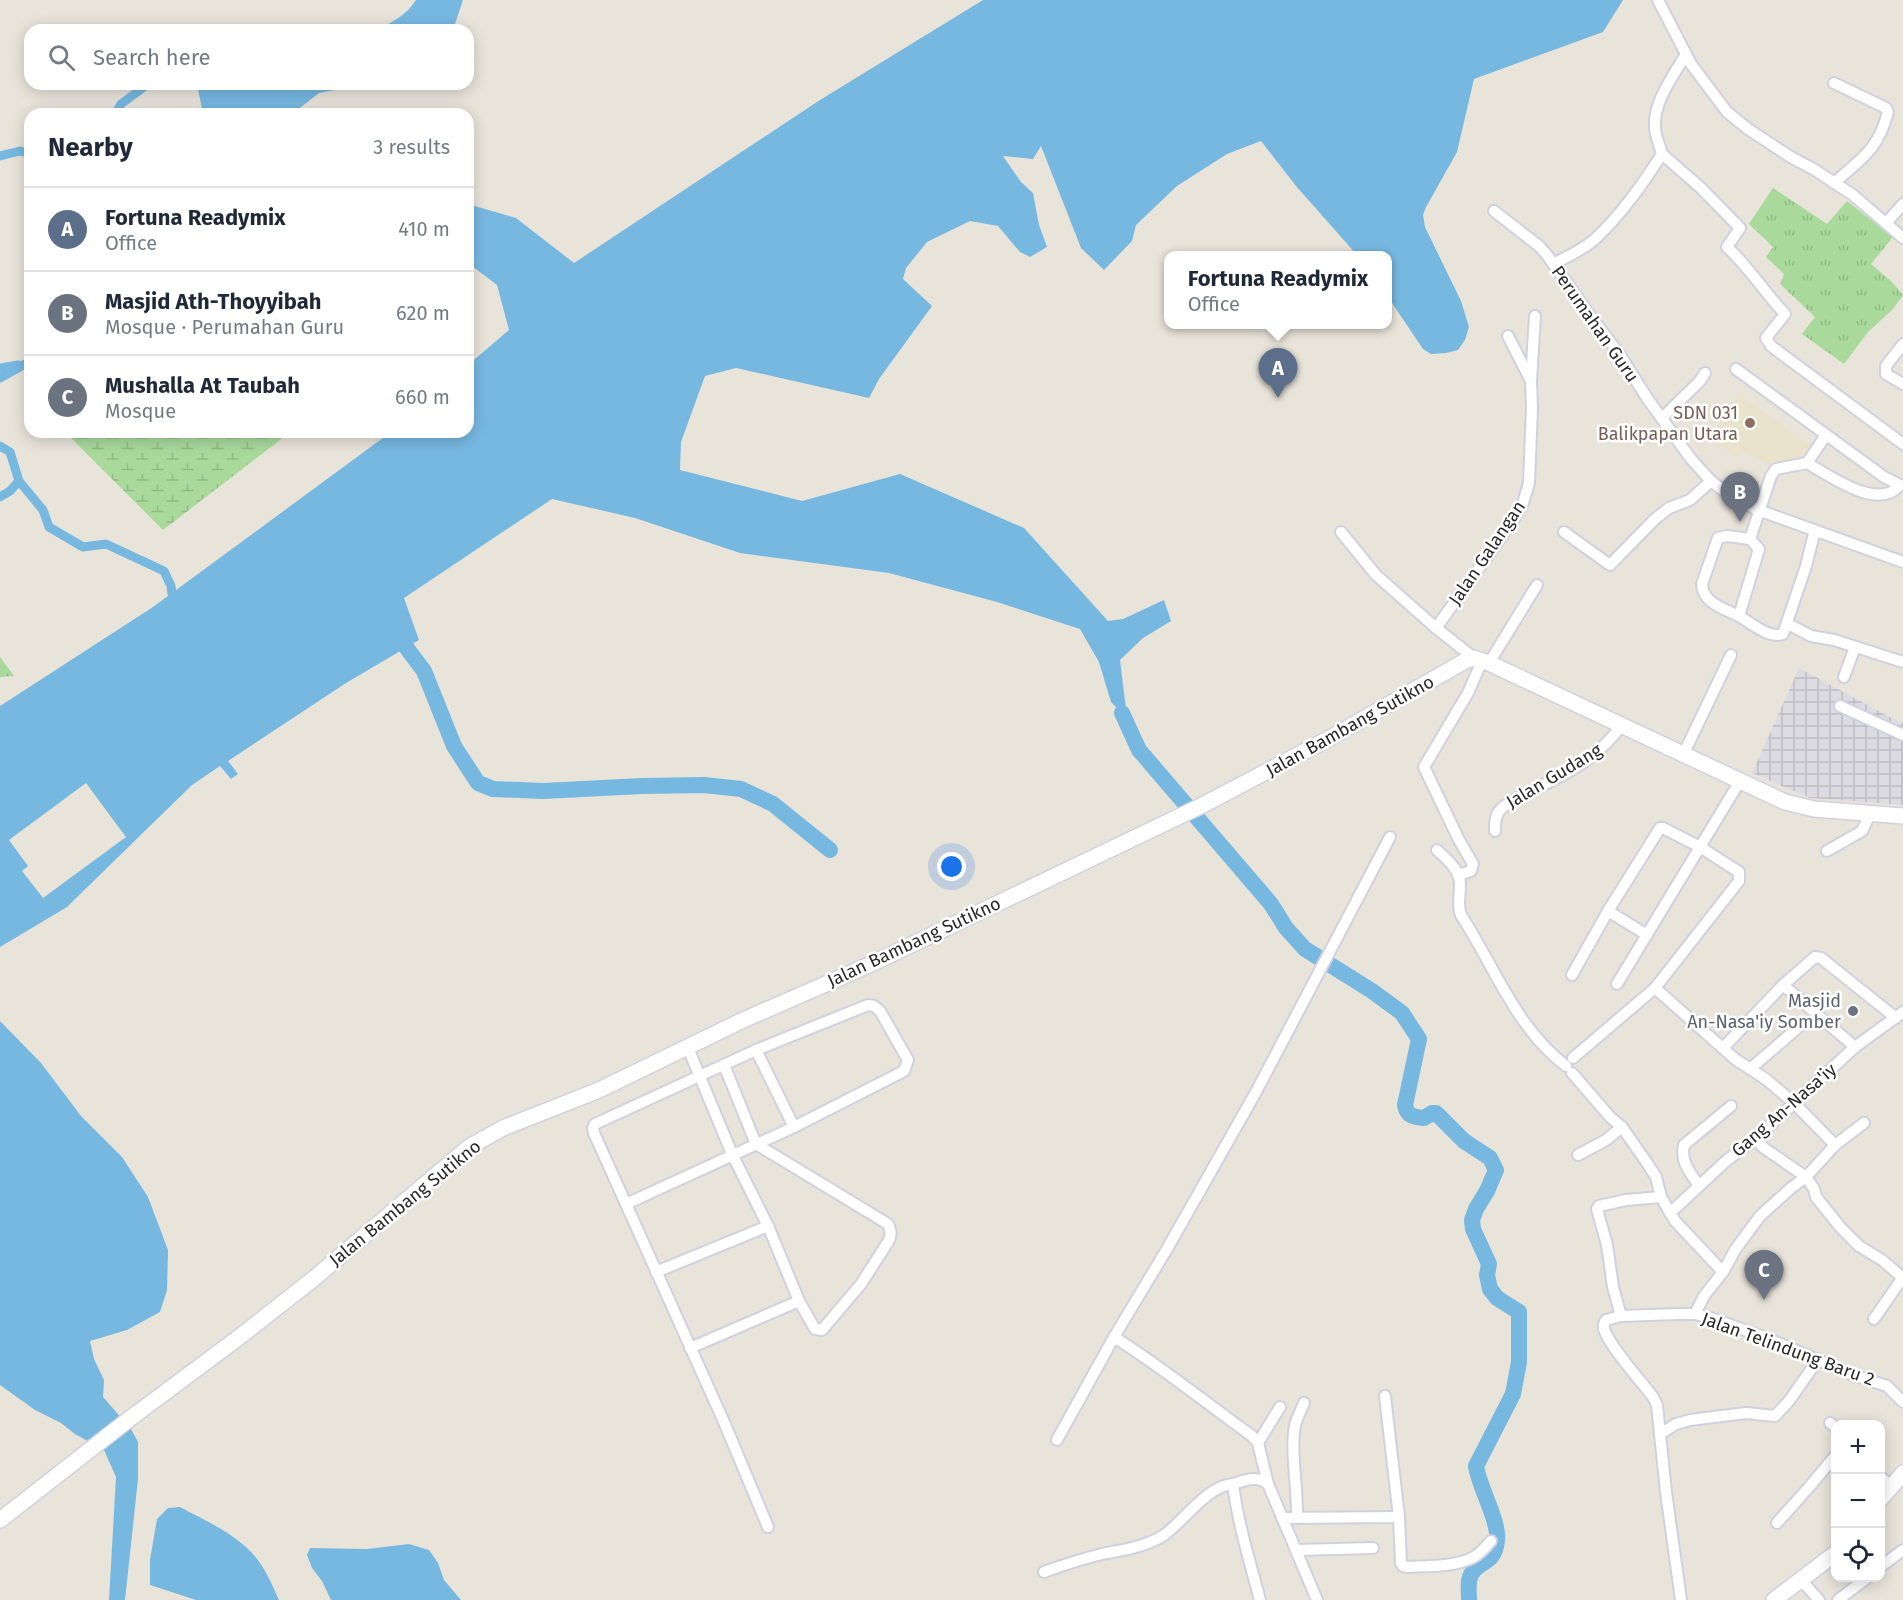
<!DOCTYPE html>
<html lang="en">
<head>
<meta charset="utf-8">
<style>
  :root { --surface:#fff; --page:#f6f6f7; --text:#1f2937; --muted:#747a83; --line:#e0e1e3; --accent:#4a54e6 }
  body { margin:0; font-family:"Fira Sans",sans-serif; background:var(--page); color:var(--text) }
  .controls { position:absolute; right:18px; bottom:18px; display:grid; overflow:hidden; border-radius:12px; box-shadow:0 3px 15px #0003 }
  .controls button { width:54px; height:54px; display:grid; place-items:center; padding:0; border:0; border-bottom:2px solid var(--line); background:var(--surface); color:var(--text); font:30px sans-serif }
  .you { position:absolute; left:952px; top:867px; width:21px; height:21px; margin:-15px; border:4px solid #fff; border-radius:50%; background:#1a73e8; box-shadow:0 0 0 9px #1a73e833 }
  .badge { display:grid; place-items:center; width:39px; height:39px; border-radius:50%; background:var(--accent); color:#fff; font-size:20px; font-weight:700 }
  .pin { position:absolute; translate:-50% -50px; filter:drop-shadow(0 2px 3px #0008) }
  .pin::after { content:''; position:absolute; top:32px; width:21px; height:18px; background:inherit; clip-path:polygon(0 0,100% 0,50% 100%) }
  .popup { position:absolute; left:1164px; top:251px; width:228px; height:78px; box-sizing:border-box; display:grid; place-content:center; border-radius:12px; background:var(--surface); filter:drop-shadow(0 2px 4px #0005); font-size:20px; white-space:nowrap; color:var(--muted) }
  .popup b { font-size:22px; color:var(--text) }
  .popup::after { content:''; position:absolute; left:50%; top:100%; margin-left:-12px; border:12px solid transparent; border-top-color:var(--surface) }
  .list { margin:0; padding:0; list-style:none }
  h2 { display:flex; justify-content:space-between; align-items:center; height:78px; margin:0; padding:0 24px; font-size:26px }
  h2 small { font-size:20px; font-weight:400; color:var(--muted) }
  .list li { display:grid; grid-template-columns:39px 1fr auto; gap:18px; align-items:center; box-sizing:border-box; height:84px; padding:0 24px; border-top:2px solid var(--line) }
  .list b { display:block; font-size:22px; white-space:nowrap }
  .list p { margin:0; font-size:20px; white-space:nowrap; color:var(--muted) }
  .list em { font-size:20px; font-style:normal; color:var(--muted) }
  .icon { flex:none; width:33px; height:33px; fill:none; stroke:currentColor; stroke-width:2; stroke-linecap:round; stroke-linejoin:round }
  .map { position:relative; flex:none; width:1903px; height:1600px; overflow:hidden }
  .search { position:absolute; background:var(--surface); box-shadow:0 3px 15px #0003; left:24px; top:24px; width:450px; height:66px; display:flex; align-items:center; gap:15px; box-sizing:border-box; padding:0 21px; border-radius:18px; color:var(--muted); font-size:22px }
  .panel { position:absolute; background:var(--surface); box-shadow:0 3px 15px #0003; left:24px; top:108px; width:450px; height:330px; border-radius:18px }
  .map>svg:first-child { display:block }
</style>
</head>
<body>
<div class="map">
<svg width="1903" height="1600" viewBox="0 0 1903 1600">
  <defs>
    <pattern id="industrial-grid" width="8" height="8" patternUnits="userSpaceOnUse" patternTransform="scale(1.5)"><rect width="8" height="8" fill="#dddbe2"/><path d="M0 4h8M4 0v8" fill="none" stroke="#bebcc2"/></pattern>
    <pattern id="grass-tufts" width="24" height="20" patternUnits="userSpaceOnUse" patternTransform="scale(1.5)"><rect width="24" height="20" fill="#a9da9c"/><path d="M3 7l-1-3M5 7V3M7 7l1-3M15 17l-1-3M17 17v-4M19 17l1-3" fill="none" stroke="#91bb86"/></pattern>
    <pattern id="wetland-marsh" width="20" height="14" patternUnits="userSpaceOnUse" patternTransform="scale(1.5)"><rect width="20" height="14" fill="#a9da9c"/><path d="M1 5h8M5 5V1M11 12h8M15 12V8" fill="none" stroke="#91bb86"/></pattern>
  </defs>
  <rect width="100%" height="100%" fill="#e9e4da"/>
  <polygon fill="url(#industrial-grid)" points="1799,668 1903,724 1903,805 1810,798 1752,773"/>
  <polygon fill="#e9e3cb" points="1740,395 1810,445 1799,460 1769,465 1741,451 1737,457 1710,438"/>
  <polygon fill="url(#grass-tufts)" points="1773,188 1827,224 1847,201 1893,237 1871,264 1891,281 1903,295 1893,309 1868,332 1844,364 1802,334 1815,317 1780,284 1784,274 1766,257 1773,247 1749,224"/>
  <g fill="url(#wetland-marsh)">
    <polygon points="65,432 288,432 289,433 163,530"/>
    <polygon points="0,657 14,676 0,677"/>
  </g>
  <g fill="#77b8e1">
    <path d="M416,0H463L453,30H375C390,24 407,15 416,0Z"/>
    <polygon points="983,0 1623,0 1603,32 1474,79 1457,152 1426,207 1423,215 1425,227 1461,301 1469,327 1465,340 1458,350 1446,353 1431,354 1423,349 1388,297 1388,255 1357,255 1296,186 1261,141 1227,154 1177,186 1136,225 1132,241 1104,270 1081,248 1041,146 1033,159 1003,156 1021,182 1033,193 1039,225 1047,247 1030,257 1020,252 998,226 970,221 927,242 906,268 903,279 932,306 879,379 869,398 736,368 705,376 681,442 680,470 802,501 900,474 1024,528 1108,621 1123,619 1164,600 1171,621 1143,638 1120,660 1126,709 1122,713 1111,702 1099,662 1080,629 997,602 889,573 740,553 635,518 552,499 404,598 419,640 346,683 228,761 238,774 231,779 220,766 192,785 67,907 0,947 0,706 153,607 391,432 468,432 468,365 509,330 497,285 468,263 468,204 516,218 574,263 820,100"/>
    <polygon points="197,84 385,84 345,88 319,93 292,114 203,114"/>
    <polygon points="0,1021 41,1063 81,1116 122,1157 148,1197 168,1250 167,1290 160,1312 127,1330 90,1341 94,1359 104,1380 103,1397 131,1429 138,1442 138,1479 125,1600 109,1600 116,1477 104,1450 75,1434 61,1423 35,1410 0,1385"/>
    <path d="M180,1507C204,1520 232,1532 251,1552C264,1565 272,1584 279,1600H196L150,1585V1560L157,1519L168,1508Z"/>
    <polygon points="409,1544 429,1550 438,1563 444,1580 461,1600 331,1600 322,1581 312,1568 307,1555 310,1548 367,1549"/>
  </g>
  <polygon fill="#e9e4da" points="86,783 126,837 43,898 22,871 28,866 9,840"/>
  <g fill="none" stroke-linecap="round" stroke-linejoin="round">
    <g stroke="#77b8e1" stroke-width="9">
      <polyline points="115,114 121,104 148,84"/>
      <polyline points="0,156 20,151 30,154"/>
      <polyline points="0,368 18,365"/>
      <polyline points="0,378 25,364"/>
      <polyline points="0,446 10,452 19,481 43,510 49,527 83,547 106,544 164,571 171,586 172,594"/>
      <polyline points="0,497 10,491 19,481"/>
    </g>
    <g stroke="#77b8e1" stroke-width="16">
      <polyline points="406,647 424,671 454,746 478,783 493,789 543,791 642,786 704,785 741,789 773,804 830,850"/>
      <path d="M1122,713L1139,750L1271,904L1286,928L1305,949L1372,991L1402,1013L1419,1039L1405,1105C1407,1116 1413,1117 1424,1118L1432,1113H1436L1464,1141L1490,1158L1496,1170L1487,1191L1476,1209L1472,1220L1473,1229L1489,1264L1487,1275L1490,1289L1497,1298L1519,1312V1362L1513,1394L1476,1466C1479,1487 1500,1523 1497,1541C1494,1565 1481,1559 1472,1573C1467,1580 1469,1592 1469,1600"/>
    </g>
    <defs>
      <g id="street">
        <polyline points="1658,0 1691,64 1727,112 1748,129 1789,156 1815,170 1853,195 1903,238"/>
        <path d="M1834,83L1886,108L1888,112C1878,150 1862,158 1834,183"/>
        <path d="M1662,154L1701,188L1740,228L1727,247C1749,267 1765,293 1785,314L1766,338L1771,346L1903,444"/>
        <polyline points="1494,211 1539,246 1547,255 1592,318 1620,355 1647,398 1691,459 1711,481 1729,495 1758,510 1903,562"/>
        <polyline points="1886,223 1903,204"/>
        <path d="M1553,264C1567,257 1582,250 1594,240C1621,215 1642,185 1662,154C1660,146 1655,136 1655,127C1653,102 1674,75 1686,54"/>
        <polyline points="1903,344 1886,366 1886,374 1903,384"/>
        <path d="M1736,369L1884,477L1900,485C1878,512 1829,475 1807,463"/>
        <polyline points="1531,380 1535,316"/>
        <polyline points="1662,418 1700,381 1705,373"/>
        <path d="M1815,530L1806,566L1783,634C1769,639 1751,623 1739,616L1759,549L1750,539L1771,476L1776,469L1807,463L1826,435"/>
        <polyline points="1341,532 1376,575 1436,628 1474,658"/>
        <polyline points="1564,532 1610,565 1655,519 1669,508 1690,500 1711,481"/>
        <path d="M1739,616C1725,609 1702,603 1702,584L1718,538L1727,536L1750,539"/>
        <polyline points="1788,624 1811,636 1834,640 1903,662"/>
        <polyline points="1436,628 1512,522 1523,503 1529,483 1532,407 1531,381 1508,336"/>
        <polyline points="1489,663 1537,585"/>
        <polyline points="1844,677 1855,647"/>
        <polyline points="1840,706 1903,735"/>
        <polyline points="1684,753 1731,655"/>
        <path d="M1495,831C1495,823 1495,815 1501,809C1507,802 1528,793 1537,788C1572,771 1598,757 1622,725"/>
        <path d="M1437,850C1448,860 1461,871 1460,886C1460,897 1457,905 1461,915C1494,966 1516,1028 1566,1066"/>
        <polyline points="1827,851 1862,831 1870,814"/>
        <polyline points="1458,875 1471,871 1473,864 1459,840 1424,767 1468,693 1482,661"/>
        <polyline points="1608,911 1647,935"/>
        <polyline points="1572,975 1608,911 1660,828 1663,828 1700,847 1739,872 1739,881 1655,988 1573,1058"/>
        <polyline points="1617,984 1740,781"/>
        <polyline points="1655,988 1735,1059 1767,1080 1794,1103 1835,1145 1806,1177 1791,1188 1760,1216 1735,1250 1723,1272 1704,1296 1695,1314"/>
        <polygon points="868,1005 874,1006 880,1011 908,1060 904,1071 794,1127 626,1204 594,1133 593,1128 595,1124 756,1050"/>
        <polyline points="1855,1047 1783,985 1815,957 1821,958 1896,1018"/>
        <path d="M688,1048L732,1154L768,1226L799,1301L815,1329L822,1330L861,1284L888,1242C892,1235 891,1231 888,1224L756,1144L724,1065"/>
        <polyline points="1723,1048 1783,985"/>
        <polyline points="756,1050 794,1127"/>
        <polyline points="1750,1069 1802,1024"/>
        <polyline points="1572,1073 1611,1118 1622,1127 1647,1163 1656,1177 1661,1197 1675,1221 1723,1272"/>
        <polyline points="1755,1139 1764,1148 1806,1177 1814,1189 1816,1197 1841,1228 1859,1246 1882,1260 1903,1278"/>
        <polyline points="1835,1145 1864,1123"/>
        <polyline points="1578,1155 1606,1140 1622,1127"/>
        <path d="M1699,1186C1690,1172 1680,1162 1684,1145L1731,1106"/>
        <polyline points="626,1204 724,1422 768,1527"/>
        <polyline points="1670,1213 1726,1161 1755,1139 1855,1047 1903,1012"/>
        <polyline points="656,1272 768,1226"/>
        <polyline points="1621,1316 1613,1287 1607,1245 1597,1209 1599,1206 1626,1200 1661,1197"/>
        <polyline points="1874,1319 1903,1277"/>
        <polyline points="1114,1337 1167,1249 1256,1092 1390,837"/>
        <polyline points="690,1348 799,1301"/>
        <polyline points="1385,1396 1399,1517"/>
        <polyline points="1830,1423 1836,1428"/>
        <polyline points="1660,1434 1676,1424 1690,1420 1746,1413 1775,1416 1789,1401 1817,1361"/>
        <path d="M1057,1440L1114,1337C1162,1367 1206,1403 1252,1436L1258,1443L1268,1484"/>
        <polyline points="1258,1443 1280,1407"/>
        <polyline points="1880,1476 1891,1487"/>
        <path d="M1282,1518L1399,1517L1401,1563L1403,1566L1408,1567C1429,1566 1455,1567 1474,1557C1481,1553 1486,1547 1491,1541"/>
        <path d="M1297,1518C1298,1489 1290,1452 1295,1425C1297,1418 1301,1410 1304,1403"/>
        <polyline points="1777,1523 1810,1486 1836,1455"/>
        <polyline points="1296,1550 1373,1548"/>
        <polyline points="1880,1567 1903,1550"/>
        <path d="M1044,1572C1063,1565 1082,1559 1102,1554C1122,1550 1146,1547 1164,1535C1184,1521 1208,1485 1233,1484"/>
        <polyline points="1801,1580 1819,1600"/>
        <path d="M1260,1600C1250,1562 1238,1524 1233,1484C1246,1480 1257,1475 1268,1484L1317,1600"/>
        <path d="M1681,1600L1666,1492L1657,1405L1653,1397C1641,1381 1609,1346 1604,1329C1603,1324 1604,1324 1606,1320L1621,1316L1678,1314H1695L1711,1318L1764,1337L1853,1375L1887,1386L1903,1402"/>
        <polyline points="1838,1600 1867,1578"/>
      </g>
      <g id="secondary">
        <polyline points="1880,1500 1903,1473"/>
        <polyline points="0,1520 128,1420 242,1335 312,1280 469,1147 503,1128 599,1090 741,1021 869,965 1201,806 1328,739 1465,661 1474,658 1489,663 1785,802 1814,809 1903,816"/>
        <polyline points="1774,1600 1836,1553"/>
      </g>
    </defs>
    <use href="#street" stroke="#d0d1df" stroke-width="14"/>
    <use href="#secondary" stroke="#d0d1df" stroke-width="18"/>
    <use href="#street" stroke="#fff" stroke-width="10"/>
    <use href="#secondary" stroke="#fff" stroke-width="15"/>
  </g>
  <circle fill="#8d6e63" stroke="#fff" stroke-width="2" cx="1750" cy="423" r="6"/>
  <circle fill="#6b7280" stroke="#fff" stroke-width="2" cx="1853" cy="1011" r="6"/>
  <g text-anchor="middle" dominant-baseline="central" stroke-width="5" stroke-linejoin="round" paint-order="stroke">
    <g font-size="18" fill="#282828" stroke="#fff">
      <text transform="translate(1595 324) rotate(55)">Perumahan Guru</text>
      <text transform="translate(1487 553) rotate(-56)">Jalan Galangan</text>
      <text transform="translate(1350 726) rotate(-29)">Jalan Bambang Sutikno</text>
      <text transform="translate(1554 776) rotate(-31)">Jalan Gudang</text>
      <text transform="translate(914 942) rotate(-25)">Jalan Bambang Sutikno</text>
      <text transform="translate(1784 1110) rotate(-41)">Gang An-Nasa'iy</text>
      <text transform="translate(405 1203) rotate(-39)">Jalan Bambang Sutikno</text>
      <text transform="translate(1788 1349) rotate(20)">Jalan Telindung Baru 2</text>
    </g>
    <g font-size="18" fill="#785e54" stroke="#fff" text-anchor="end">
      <text x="1738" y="413">SDN 031<tspan x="1738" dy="21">Balikpapan Utara</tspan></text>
    </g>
    <g font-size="18" fill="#5b616d" stroke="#fff" text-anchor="end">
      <text x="1841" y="1001">Masjid<tspan x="1841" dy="21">An-Nasa'iy Somber</tspan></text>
    </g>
  </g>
</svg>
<div class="controls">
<button>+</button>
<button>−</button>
<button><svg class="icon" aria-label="locate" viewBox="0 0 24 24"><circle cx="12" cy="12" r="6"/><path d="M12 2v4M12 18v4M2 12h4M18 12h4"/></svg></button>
</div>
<div class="you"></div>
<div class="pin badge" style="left:1278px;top:398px;background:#5c6f8a">A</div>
<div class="popup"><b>Fortuna Readymix</b>Office</div>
<div class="pin badge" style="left:1740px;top:522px;background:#6b7280">B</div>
<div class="pin badge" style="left:1764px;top:1300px;background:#6b7280">C</div>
<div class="search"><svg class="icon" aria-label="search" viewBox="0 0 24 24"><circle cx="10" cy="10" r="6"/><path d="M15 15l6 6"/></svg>Search here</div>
<section class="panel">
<h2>Nearby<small>3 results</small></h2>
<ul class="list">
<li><span class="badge" style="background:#5c6f8a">A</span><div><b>Fortuna Readymix</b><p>Office</p></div><em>410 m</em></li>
<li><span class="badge" style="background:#6b7280">B</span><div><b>Masjid Ath-Thoyyibah</b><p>Mosque · Perumahan Guru</p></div><em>620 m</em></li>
<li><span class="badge" style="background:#6b7280">C</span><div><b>Mushalla At Taubah</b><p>Mosque</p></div><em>660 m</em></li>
</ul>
</section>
</div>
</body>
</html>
